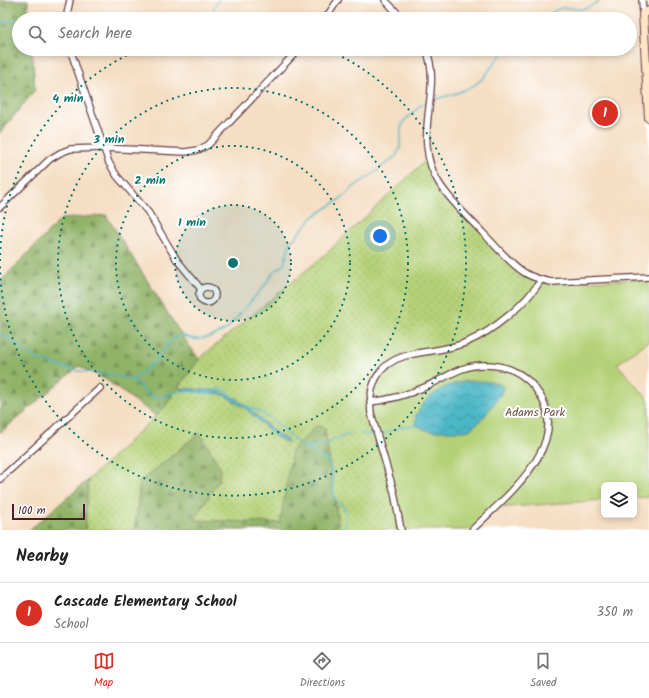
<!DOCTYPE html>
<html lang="en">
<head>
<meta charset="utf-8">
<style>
  :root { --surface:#fff; --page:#f2f2f2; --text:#222; --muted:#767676; --line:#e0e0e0; --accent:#d93025 }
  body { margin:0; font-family:Kalam,sans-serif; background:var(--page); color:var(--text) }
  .controls { position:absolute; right:12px; bottom:12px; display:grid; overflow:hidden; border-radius:6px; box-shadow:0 2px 6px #0003 }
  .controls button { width:36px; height:36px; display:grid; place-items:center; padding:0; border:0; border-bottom:1px solid var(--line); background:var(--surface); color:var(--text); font:20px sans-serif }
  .scale { position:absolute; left:12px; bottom:10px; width:73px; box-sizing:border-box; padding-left:4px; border:2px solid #4a1f2b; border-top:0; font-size:11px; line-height:14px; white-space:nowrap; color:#4a1f2b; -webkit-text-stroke:3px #fff; paint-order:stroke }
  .you { position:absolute; left:380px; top:236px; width:14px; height:14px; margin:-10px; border:3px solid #fff; border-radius:50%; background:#1a73e8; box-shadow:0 0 0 6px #1a73e833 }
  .badge { display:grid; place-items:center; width:26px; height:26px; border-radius:50%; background:var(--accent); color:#fff; font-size:13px; font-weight:700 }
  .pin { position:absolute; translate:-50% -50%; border:2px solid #fff; box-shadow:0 1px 4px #0006 }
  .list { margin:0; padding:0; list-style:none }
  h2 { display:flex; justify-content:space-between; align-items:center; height:52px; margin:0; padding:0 16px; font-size:17px }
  h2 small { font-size:13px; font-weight:400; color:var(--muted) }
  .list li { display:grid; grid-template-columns:26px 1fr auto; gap:12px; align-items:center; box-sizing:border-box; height:60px; padding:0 16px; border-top:1px solid var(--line) }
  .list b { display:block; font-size:15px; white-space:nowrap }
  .list p { margin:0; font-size:13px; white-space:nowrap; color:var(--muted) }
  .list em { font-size:13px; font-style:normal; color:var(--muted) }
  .icon { flex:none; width:22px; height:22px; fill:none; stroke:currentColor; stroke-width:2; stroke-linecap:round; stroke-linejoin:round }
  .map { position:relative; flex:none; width:649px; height:530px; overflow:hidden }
  .search { position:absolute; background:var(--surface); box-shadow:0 2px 6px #0003; left:12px; right:12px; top:12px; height:44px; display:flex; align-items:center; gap:10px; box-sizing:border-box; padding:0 14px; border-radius:22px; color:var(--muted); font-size:15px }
  .sheet { height:112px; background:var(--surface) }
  nav { display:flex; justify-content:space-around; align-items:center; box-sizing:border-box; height:56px; border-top:1px solid var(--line); background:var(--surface); font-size:11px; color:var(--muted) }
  nav a { display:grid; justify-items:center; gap:2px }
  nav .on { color:var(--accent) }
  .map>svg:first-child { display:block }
</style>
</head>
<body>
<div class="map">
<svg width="649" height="530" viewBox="0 0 649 530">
  <defs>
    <pattern id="grass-dots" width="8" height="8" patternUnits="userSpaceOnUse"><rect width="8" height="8" fill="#b5d178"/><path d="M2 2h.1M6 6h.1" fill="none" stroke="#9db368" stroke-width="1.8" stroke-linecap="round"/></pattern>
    <pattern id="forest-firs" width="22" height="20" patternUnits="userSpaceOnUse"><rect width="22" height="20" fill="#90b368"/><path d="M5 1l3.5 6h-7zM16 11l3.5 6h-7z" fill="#789156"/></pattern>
    <pattern id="water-waves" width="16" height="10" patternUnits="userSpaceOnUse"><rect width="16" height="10" fill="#4cb8c7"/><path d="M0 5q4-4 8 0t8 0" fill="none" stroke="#4195a2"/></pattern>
  </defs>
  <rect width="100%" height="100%" fill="#fff"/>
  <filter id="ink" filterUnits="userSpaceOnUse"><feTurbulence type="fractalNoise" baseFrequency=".025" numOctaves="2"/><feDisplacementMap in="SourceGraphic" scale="8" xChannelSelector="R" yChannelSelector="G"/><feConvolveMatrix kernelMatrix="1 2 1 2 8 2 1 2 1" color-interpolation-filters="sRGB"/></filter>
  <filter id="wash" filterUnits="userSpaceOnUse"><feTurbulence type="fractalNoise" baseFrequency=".012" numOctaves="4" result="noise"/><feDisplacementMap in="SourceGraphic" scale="16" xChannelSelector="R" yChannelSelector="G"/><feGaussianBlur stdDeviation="0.9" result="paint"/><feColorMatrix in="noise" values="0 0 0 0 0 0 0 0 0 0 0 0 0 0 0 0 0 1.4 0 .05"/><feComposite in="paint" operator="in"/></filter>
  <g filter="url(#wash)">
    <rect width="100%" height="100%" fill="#f5dec3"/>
    <polygon fill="url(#grass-dots)" stroke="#807852" points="429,157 434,179 450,200 524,271 543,282 401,530 339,530 325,430 280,523 193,520 219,480 220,467 199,433 140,482 135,530 85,530 88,480 163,409 199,359 327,253"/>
    <g fill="url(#forest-firs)" stroke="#6d694a">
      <polygon points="0,0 28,0 29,19 19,19 19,49 32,49 35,90 0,133"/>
      <polygon points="106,215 179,331 199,359 163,409 156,416 106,380 79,366 0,433 0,282 61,219"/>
      <polygon points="318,425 325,430 339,530 135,530 140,482 200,433 220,467 219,480 194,520 280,523 292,450"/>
      <polygon points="88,480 85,530 29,530"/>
    </g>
    <polygon fill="#b5d178" stroke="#807852" points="649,279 649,341 617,364 649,400 649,497 634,498 634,485 604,485 604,500 496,508 473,530 401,530 370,408 372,382 389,363 400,354 437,353 476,339 505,318 543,282"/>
    <g fill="url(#water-waves)" stroke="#4b6c79">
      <path d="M466,381C475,381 497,380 503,387L501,394L483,418L471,429L466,431H431L425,430L416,425C411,411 433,393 445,387C452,384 459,382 466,381Z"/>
      <polygon points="180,388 213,390 222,392 237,399 252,411 275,432 288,441 287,443 275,436 245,408 227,397 221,394 180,390"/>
    </g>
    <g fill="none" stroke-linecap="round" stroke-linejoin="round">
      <g stroke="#4cb8c7" stroke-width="1.5">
        <polyline points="69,18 135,16 138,19"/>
        <polyline points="51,19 65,18"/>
        <polyline points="160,19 176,14 190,13 194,19"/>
        <polyline points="204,19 212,12 218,0"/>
        <path d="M549,19L551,13C567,2 572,12 586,8C591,7 596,3 600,0"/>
        <polyline points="0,22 19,21"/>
        <path d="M432,100C448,96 472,90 483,78C492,68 497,57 507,49"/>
        <polyline points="0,333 36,359 78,371 107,374 132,380 138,384 148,395 154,398 162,397 175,392 182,391 214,394 219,388 227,391 232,397"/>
        <path d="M132,380C140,374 149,368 156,360C168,348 164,341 182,335C187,337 191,339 195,339C205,340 218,334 227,329L265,285L273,273L284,264L290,243L314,216L339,200L355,186L373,174L396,156L400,149L401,128L404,121L420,106L428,101"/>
        <path d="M245,405L262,413L274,421L301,446L307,448L320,457L326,459C337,476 330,484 336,501C350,509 347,516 344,530"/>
        <polyline points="360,433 370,435 376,435"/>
        <polyline points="380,435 391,431 397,428 416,425"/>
        <polyline points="307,448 328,443 335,439 351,434"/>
      </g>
    </g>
  </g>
  <g filter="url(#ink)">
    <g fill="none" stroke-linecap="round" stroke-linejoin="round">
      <defs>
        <g id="street">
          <polyline points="385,0 403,19"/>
          <polyline points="642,0 643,13"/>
          <polyline points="66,19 70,0"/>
          <polyline points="325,19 338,0"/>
          <polyline points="70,49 109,163 117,176 148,212 177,260 201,289"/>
          <path d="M426,49C439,80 424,114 427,146C428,158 432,172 439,183C451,202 468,217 483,233C497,247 509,263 525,273C533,278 542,280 551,282L649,277"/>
          <polyline points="0,207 50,159 60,153 70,149 103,148 185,152 198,150 208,145 299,49"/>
          <circle cx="207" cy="295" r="8"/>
          <path d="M370,402C389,400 407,395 425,387C444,379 459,366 481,365C502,364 522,371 535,388C578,441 506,496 472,530"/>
          <polyline points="0,479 100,388"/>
          <path d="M401,530L394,492L371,413C368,387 377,364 405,356C425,350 447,351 467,342C493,331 526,304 541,280"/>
        </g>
        <polyline id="secondary" points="649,11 643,13 649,118"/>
      </defs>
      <use href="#street" stroke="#643c42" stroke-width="8"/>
      <use href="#secondary" stroke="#643c42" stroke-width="10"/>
      <use href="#street" stroke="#fff" stroke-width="5.5"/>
      <use href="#secondary" stroke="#fde5c5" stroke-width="8"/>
    </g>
  </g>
  <circle cx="233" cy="263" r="58" fill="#0f766e" fill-opacity=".12"/>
  <g fill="none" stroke="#0f766e" stroke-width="2" stroke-dasharray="2 4">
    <circle cx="233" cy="263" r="58"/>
    <circle cx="233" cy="263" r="117"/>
    <circle cx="233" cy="263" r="175"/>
    <path d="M0 261A233 233 0 0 1 140 49M326 49A233 233 0 1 1 0 265"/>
  </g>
  <g text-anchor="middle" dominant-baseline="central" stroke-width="4" stroke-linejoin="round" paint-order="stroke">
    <g font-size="12" fill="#6a5442" stroke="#fff">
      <text x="535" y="412">Adams Park</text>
    </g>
  </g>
  <circle cx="233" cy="263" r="6" fill="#0f766e" stroke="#fff" stroke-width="2"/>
  <g font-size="12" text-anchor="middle" font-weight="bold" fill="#0f766e" stroke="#fff" stroke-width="4" stroke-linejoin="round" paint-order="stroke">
    <text x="68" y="102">4 min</text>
    <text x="109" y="143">3 min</text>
    <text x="150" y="184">2 min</text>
    <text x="192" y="226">1 min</text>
  </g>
</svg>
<div class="controls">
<button><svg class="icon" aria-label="layers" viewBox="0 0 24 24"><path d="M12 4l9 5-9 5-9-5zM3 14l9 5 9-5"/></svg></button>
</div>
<div class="scale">100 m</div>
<div class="you"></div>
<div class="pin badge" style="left:605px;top:113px">1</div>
<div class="search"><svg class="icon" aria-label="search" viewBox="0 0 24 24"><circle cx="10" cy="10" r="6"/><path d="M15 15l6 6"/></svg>Search here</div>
</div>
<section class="sheet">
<h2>Nearby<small></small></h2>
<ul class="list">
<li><span class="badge">1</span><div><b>Cascade Elementary School</b><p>School</p></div><em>350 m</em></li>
</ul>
</section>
<nav>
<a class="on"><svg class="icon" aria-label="map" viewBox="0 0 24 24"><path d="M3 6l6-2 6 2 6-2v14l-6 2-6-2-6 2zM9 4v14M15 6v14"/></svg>Map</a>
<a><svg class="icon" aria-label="directions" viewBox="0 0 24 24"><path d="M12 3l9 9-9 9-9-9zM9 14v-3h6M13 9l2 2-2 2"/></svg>Directions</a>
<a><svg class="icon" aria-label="saved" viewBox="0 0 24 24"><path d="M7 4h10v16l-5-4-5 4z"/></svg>Saved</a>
</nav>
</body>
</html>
